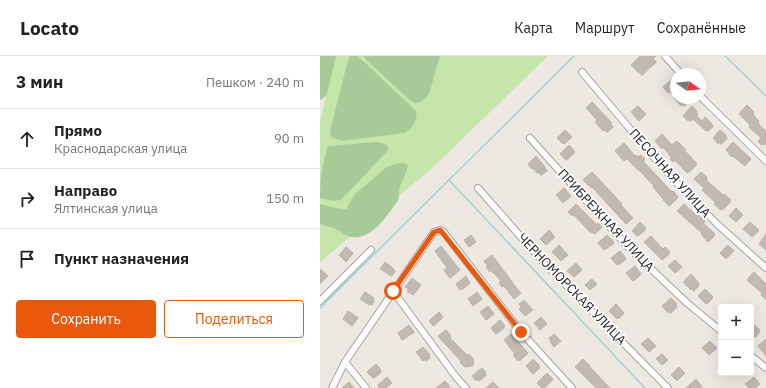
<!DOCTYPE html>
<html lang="ru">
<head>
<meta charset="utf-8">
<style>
  :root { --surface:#fff; --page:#f6f6f6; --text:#222; --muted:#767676; --line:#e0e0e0; --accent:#ea580c }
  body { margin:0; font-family:"IBM Plex Sans",sans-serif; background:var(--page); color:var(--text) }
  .controls { position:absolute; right:12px; bottom:12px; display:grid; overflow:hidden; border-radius:4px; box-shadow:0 4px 16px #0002 }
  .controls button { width:36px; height:36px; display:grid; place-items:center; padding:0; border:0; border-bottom:1px solid var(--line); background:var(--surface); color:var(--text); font:20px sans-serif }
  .compass { position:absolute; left:350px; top:12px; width:36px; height:36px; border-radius:50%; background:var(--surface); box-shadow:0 4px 16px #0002; rotate:104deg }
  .stop { position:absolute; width:12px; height:12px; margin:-9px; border:3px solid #ea580c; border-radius:50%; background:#fff }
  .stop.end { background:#ea580c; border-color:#fff; box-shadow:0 1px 4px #0008 }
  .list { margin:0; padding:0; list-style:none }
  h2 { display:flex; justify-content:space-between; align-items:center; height:52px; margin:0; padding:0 16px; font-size:17px }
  h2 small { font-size:13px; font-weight:400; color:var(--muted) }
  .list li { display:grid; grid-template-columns:26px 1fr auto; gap:12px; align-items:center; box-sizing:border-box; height:60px; padding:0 16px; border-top:1px solid var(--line) }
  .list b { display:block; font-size:15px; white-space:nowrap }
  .list p { margin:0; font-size:13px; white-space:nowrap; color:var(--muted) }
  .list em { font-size:13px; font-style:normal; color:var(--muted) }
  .actions { display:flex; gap:8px; padding:12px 16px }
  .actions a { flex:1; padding:9px 0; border:1px solid var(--accent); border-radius:4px; text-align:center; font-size:14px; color:var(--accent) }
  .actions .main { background:var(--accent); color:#fff }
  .icon { flex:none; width:22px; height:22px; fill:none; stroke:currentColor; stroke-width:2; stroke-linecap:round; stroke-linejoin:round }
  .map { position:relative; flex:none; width:446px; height:332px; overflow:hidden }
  header { display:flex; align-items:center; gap:24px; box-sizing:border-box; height:56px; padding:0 20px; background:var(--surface); border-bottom:1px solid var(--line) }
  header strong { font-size:19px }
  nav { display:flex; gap:22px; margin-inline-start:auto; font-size:14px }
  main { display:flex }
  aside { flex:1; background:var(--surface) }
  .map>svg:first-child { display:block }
</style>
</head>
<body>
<header>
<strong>Locato</strong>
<nav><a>Карта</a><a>Маршрут</a><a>Сохранённые</a></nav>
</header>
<main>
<aside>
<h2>3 мин<small>Пешком · 240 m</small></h2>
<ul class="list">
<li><svg class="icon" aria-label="ahead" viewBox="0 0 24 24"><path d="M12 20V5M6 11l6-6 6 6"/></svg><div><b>Прямо</b><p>Краснодарская улица</p></div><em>90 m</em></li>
<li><svg class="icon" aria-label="right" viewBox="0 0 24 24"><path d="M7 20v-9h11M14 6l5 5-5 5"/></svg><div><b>Направо</b><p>Ялтинская улица</p></div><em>150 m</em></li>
<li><svg class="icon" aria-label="arrive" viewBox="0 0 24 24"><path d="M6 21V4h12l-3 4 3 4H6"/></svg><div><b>Пункт назначения</b></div></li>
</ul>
<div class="actions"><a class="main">Сохранить</a><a>Поделиться</a></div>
</aside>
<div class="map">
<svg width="446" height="332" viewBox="0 0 446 332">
  <rect width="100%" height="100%" fill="#ede9e2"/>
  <polygon fill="#c6e5aa" points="15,0 228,0 110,114 0,206 0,66"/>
  <g fill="#a7ca99">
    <polygon points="0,0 16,0 8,34 6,40 0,44"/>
    <path d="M30,0H38L96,55C98,65 93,72 84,77L22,85L13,82L11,80L10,75L28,4Z"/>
    <polygon points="43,0 120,0 109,38 101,46 95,47 90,44 46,4"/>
    <path d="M57,86C63,87 67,88 69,93L21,144L13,145L0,142C0,122 2,109 8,90Z"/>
    <path d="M80,107L86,108L88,109C86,122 77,129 79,143C68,158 52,185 31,181C26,180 22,176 18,174C12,171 6,170 0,168V148L20,153H26L35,138L68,110Z"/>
  </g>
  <g fill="#0003">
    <polygon points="321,0 332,0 337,6 322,20 312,9"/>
    <polygon points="356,29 356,33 351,38 345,31"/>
    <polygon points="359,42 369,42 371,44 364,51 357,44"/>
    <polygon points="272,47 294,71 287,77 276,66 278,64"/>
    <polygon points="427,50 435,59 433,61 440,68 438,70 446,77 446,88 444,90 439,85 442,82 432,69"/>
    <polygon points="372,52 379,58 376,61 382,66 385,62 394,70 388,76 376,64 374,63 371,66 364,60"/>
    <polygon points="401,75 408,82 401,89 394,82"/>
    <polygon points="245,76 251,82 245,88 239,82"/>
    <polygon points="336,85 352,90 357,86 366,95 365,96 377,109 369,117 357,104 354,106 351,103 353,102 345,91 344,92"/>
    <polygon points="249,91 255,97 247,104 241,98"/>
    <polygon points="296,95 318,103 321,100 325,104 322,107 352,137 353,136 358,142 350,150 345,145 335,130 308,102 305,105"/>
    <polygon points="220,105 228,115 221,120 209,108"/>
    <polygon points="381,117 388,123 386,125 403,140 404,139 411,146 403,154 396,148 397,147 386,132"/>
    <polygon points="256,149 276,170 278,168 282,172 275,178 273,176 272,176 255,158 253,160 249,156"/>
    <polygon points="377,161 385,166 383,168 395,180 390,185 382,178 383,178"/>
    <polygon points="430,167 439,175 433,181 425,173"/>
    <polygon points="320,168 326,174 319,180 313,175"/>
    <polygon points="287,180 294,188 285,194 279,187"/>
    <polygon points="326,186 343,194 345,192 350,198 343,204"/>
    <polygon points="300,197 306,204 299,209 293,202"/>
    <polygon points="65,208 76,215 72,221 64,215"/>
    <polygon points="315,212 321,219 314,225 308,218"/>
    <polygon points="371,220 380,229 374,236 365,226"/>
    <polygon points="145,222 150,228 142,234 137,228"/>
    <polygon points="385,234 393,242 388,248 379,240"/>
    <polygon points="53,243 55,245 52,250 43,244"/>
    <polygon points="351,243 358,251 351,258 343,250"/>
    <polygon points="296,250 304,258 299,263 291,255"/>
    <polygon points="119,257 123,262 114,270 110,265"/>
    <polygon points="180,265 185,272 177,278 172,272"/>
    <polygon points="432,269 440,276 436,282 431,278 431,271"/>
    <polygon points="89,271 94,277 83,284 79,277"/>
    <polygon points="126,275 131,282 129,283 147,301 149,299 154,305 153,307 154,309 152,311 150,309 147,312 141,306 142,305 128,290 120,280"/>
    <polygon points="191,279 208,298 200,305 195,299 196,298"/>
    <polygon points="105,294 111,302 106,306 104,304"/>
    <polygon points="213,304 220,312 214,318 207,310"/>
    <polygon points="56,310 62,316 54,323 48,316"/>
    <polygon points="162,313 167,319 159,326 154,320"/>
    <polygon points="227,318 233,324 225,332 223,332"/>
  </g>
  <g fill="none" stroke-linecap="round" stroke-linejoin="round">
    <g stroke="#a4ccd9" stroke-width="1.5">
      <polyline points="254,0 129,124 325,332"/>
      <polyline points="405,0 446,40"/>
      <polyline points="0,252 129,124"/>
    </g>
  </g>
  <g fill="#c1b9b2" stroke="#beb0a5">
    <polygon points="320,0 336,0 319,17 311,9"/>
    <polygon points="352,23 356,28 356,30 348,37 343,31"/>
    <polygon points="354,42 370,42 361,50"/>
    <polygon points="272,46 292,67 283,75 275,66 277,64 266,52"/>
    <polygon points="427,49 434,56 432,58 439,65 437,67 446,75 446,84 441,89 438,85 441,82 429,71 430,69 419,58"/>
    <polygon points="318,50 326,58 319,65 311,56"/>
    <polygon points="372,50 377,55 375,58 382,65 385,61 392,68 386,75 373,63 371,62 368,65 363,60"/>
    <polygon points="245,74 252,81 243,88 237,82"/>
    <polygon points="400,74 406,79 398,88 393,82"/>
    <polygon points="342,78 352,89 357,85 366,94 365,95 377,108 367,117 355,104 353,106 350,103 351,101 349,99 349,98 343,91 342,93 335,85"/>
    <polygon points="413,86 431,103 425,110 413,100 412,101 406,94"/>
    <polygon points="304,87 315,100 316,99 318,101 321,99 325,103 323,105 352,136 353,135 358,141 349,150 343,144 344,144 333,131 334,130 319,114 318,114 306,102 304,105 295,95"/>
    <polygon points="249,89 255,96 246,104 240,98"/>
    <polygon points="216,100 225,111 217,117 213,112 212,113 208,108"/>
    <polygon points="272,116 290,135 302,148 301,149 313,162 306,168 272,131 271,132 263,124"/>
    <polygon points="381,116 387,121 385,123 403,139 404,138 411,144 401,154 394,148 396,147 382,134 384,132 374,123"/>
    <polygon points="244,132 251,140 243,147 236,139"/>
    <polygon points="256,148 277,169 278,167 282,171 274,178 271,176 270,176 253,158 252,160 248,156"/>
    <polygon points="364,148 377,160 378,159 385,165 383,167 395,178 388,186 381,178 382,177 357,155"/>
    <polygon points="416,152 423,159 416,166 409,160"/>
    <polygon points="320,166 326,172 317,180 312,175"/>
    <polygon points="430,166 439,174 432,181 423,173"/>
    <polygon points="229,174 235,181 226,189 220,183"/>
    <polygon points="446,178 446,194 439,188"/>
    <polygon points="151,179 156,186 149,191 144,184"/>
    <polygon points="287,179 294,186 284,194 278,187"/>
    <polygon points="331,180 343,193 345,191 350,196 342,204 324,186"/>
    <polygon points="239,189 248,199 241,205 232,196"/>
    <polygon points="408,189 414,195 406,203 400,197"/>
    <polygon points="121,190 140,214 130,222 124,214 127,212 115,195"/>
    <polygon points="26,191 33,197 26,206 19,199"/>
    <polygon points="300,195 306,202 297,209 291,202"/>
    <polygon points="172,199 193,227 192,227 201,237 194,243 184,230 182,231 179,227 181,225 174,217 173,217 171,214 170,216 166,211 168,210 164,205"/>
    <polygon points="355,204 362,211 355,217 348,210"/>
    <polygon points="65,206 74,213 70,219 60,213"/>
    <polygon points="256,207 262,214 254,221 247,215"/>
    <polygon points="315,210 321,218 313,225 306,217"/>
    <polygon points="0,213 8,220 0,228"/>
    <polygon points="434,216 446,228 446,244 441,239 442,237 427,224"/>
    <polygon points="371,218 379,227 371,234 363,226"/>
    <polygon points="146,220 150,227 140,234 136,228"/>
    <polygon points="92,222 101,229 93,239 87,235 89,233 85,231"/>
    <polygon points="272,223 277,228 270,234 265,229"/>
    <polygon points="385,233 393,241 386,248 378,240"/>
    <polygon points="45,236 54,242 49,249 40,243"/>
    <polygon points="157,236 162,243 153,250 148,243"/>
    <polygon points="351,242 357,248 348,257 342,250"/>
    <polygon points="204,244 213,254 205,260 199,253 201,251 199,248"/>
    <polygon points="296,248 304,257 297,263 289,255"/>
    <polygon points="168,250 174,258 166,264 160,256"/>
    <polygon points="28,255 38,262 32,270 23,263"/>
    <polygon points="119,256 123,261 113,270 109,265"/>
    <polygon points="221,261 227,268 220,274 214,267"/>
    <polygon points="180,264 185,270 176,278 171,272"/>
    <polygon points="431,266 440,274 434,281 431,279"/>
    <polygon points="89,269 94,276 82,284 78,277"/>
    <polygon points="126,274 131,280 129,281 147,299 149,298 154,304 152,305 154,307 150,311 148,309 145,311 140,306 141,305 127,290 118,280"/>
    <polygon points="191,278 208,297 198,305 193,299 195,298 184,284"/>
    <polygon points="234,278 241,285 234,291 230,286 231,285 229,282"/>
    <polygon points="328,282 336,290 329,296 321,288"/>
    <polygon points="446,283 446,300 438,290"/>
    <polygon points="390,285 397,292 389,299 382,292"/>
    <polygon points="103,291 110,299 103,305 96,296"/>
    <polygon points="342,298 348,304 342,309 336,303"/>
    <polygon points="213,303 220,310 213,318 206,310"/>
    <polygon points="263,303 270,310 269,310 290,332 276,332 255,311"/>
    <polygon points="56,308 61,314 52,321 47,316"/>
    <polygon points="359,311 365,317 357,325 351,319"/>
    <polygon points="162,312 166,316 156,325 152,320"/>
    <polygon points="227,317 233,323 224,332 222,332 217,327"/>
    <polygon points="67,321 72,327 66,332 60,332 58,329"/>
    <polygon points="434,321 440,328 435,332 429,332 425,328"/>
    <polygon points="376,323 383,332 366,332"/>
    <polygon points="125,325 131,332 116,332"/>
    <polygon points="29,326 34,332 22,332"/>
    <polygon points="173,326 179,332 166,332"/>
  </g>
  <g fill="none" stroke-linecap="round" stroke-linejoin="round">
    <defs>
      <g id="minor">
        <polyline points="345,0 361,18"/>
        <polyline points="262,16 348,118 397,168 446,212"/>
        <polyline points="380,40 446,105"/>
        <polyline points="210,82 307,190 367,247 401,275"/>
        <polyline points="158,132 224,207 348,332"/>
        <polyline points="73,235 136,321 146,332"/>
        <polyline points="0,245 51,194"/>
        <polyline points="431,300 446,312"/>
        <polyline points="25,306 46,332"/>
        <polyline points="12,332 25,306 114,176 120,174 123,175 201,276 252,332"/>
      </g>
    </defs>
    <use href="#minor" stroke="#a3a3a3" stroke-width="8"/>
    <use href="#minor" stroke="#fff" stroke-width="6"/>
  </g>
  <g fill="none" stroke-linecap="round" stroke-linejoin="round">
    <polyline stroke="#ea580c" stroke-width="5" points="73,235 114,176 120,174 122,176 201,276"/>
  </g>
  <g text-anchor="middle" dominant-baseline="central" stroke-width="3.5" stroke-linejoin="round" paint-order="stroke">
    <g font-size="13" fill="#1c1c1c" stroke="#fff">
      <text transform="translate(350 117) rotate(48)">ПЕСОЧНАЯ УЛИЦА</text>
      <text transform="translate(286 164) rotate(47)">ПРИБРЕЖНАЯ УЛИЦА</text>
      <text transform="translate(252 233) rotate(46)">ЧЕРНОМОРСКАЯ УЛИЦА</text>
    </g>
  </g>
</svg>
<div class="controls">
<button>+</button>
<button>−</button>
</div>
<svg class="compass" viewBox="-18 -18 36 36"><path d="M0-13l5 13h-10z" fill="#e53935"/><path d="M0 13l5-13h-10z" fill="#767676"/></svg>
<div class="stop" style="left:73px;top:235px"></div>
<div class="stop end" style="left:201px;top:276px"></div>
</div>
</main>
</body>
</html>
